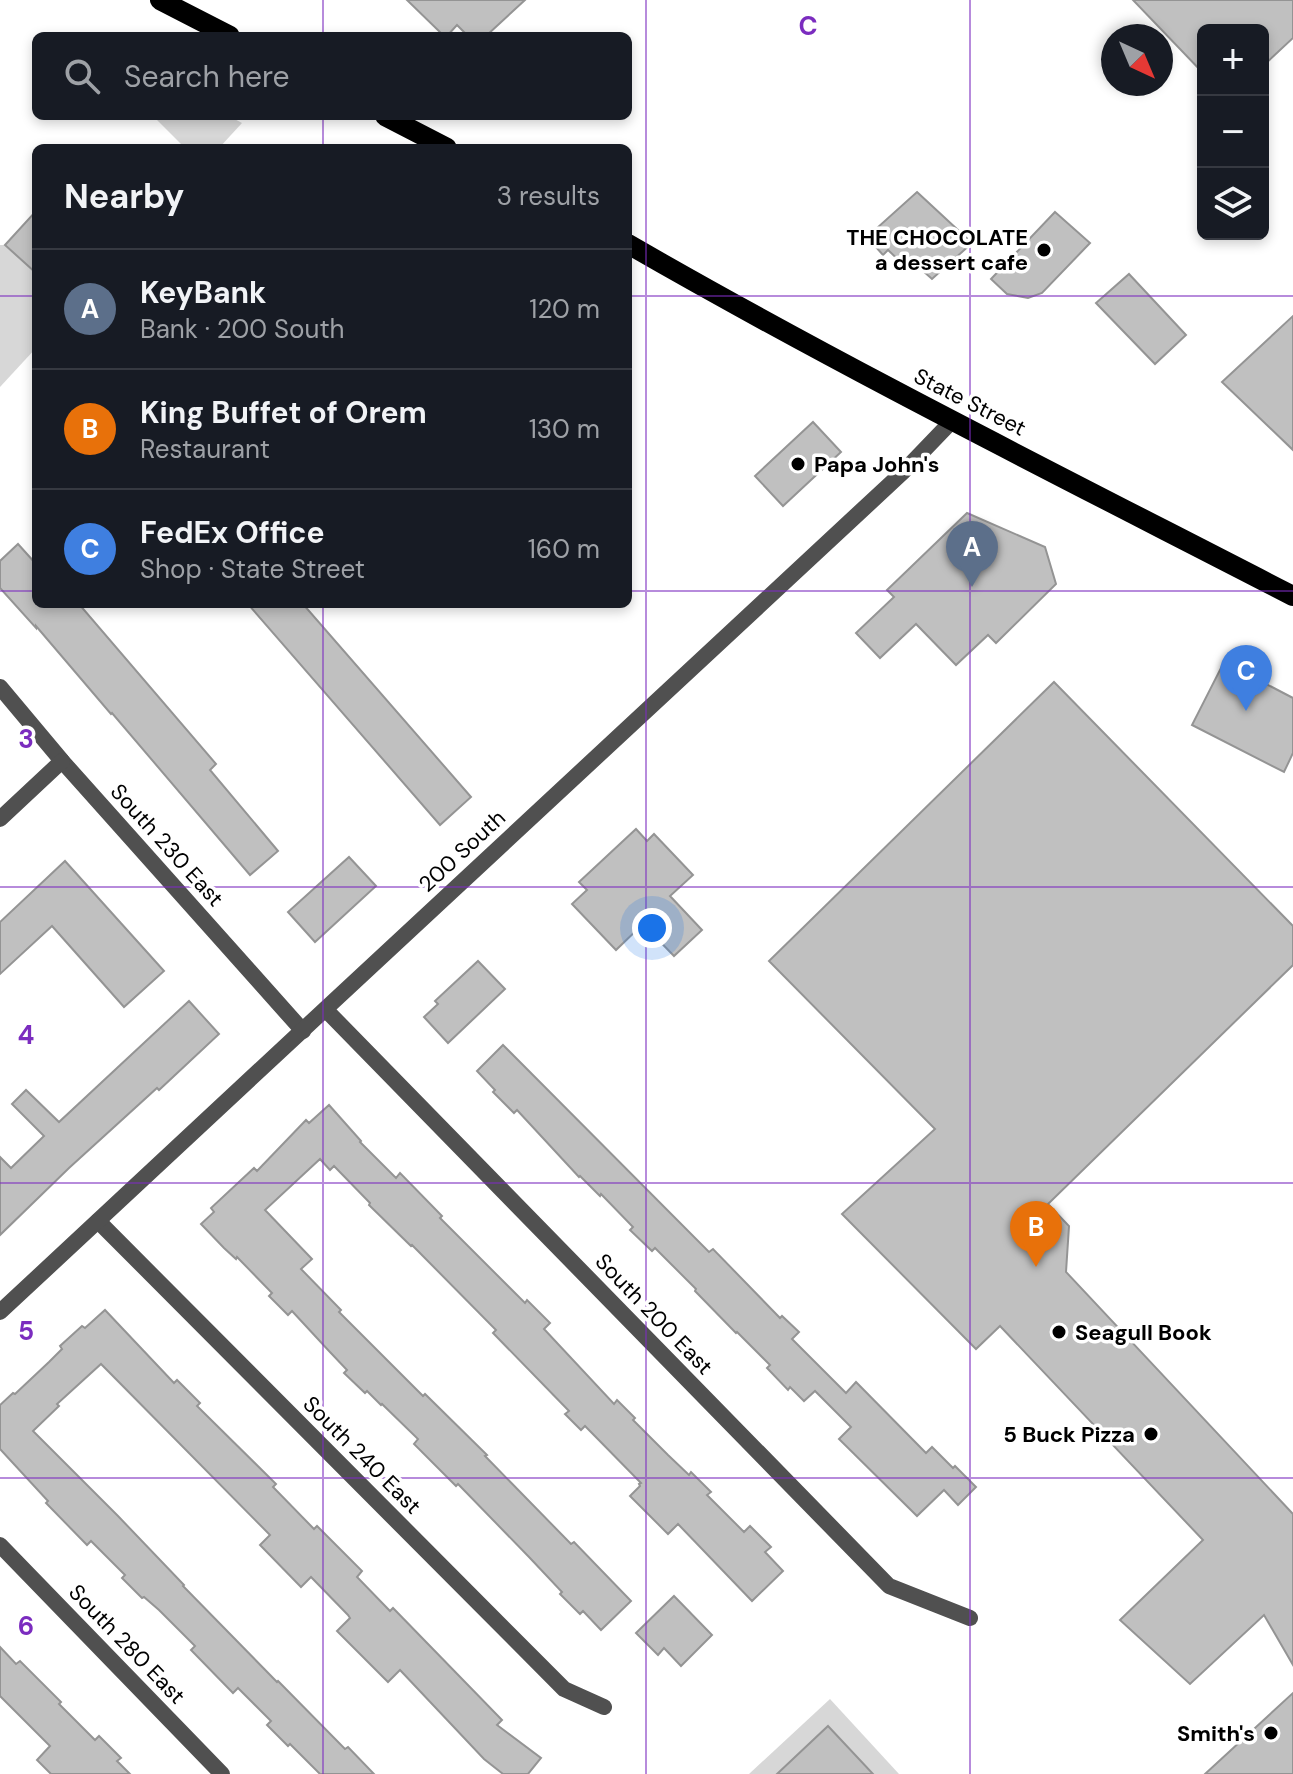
<!DOCTYPE html>
<html lang="en">
<head>
<meta charset="utf-8">
<style>
  :root { --surface:#171b24; --page:#242831; --text:#f1f3f6; --muted:#9ea1a6; --line:#363941; --accent:#ea580c }
  body { margin:0; font-family:"DM Sans",sans-serif; background:var(--page); color:var(--text) }
  .controls { position:absolute; right:24px; top:24px; display:grid; overflow:hidden; border-radius:12px; box-shadow:0 4px 12px #0003 }
  .controls button { width:72px; height:72px; display:grid; place-items:center; padding:0; border:0; border-bottom:2px solid var(--line); background:var(--surface); color:var(--text); font:40px sans-serif }
  .compass { position:absolute; left:1101px; top:24px; width:72px; height:72px; border-radius:50%; background:var(--surface); box-shadow:0 4px 12px #0003; rotate:136deg }
  .you { position:absolute; left:652px; top:928px; width:28px; height:28px; margin:-20px; border:6px solid #fff; border-radius:50%; background:#1a73e8; box-shadow:0 0 0 12px #1a73e833 }
  .badge { display:grid; place-items:center; width:52px; height:52px; border-radius:50%; background:var(--accent); color:#fff; font-size:26px; font-weight:700 }
  .pin { position:absolute; translate:-50% -66px; filter:drop-shadow(0 2px 4px #0008) }
  .pin::after { content:''; position:absolute; top:42px; width:28px; height:24px; background:inherit; clip-path:polygon(0 0,100% 0,50% 100%) }
  .list { margin:0; padding:0; list-style:none }
  h2 { display:flex; justify-content:space-between; align-items:center; height:104px; margin:0; padding:0 32px; font-size:34px }
  h2 small { font-size:26px; font-weight:400; color:var(--muted) }
  .list li { display:grid; grid-template-columns:52px 1fr auto; gap:24px; align-items:center; box-sizing:border-box; height:120px; padding:0 32px; border-top:2px solid var(--line) }
  .list b { display:block; font-size:30px; white-space:nowrap }
  .list p { margin:0; font-size:26px; white-space:nowrap; color:var(--muted) }
  .list em { font-size:26px; font-style:normal; color:var(--muted) }
  .icon { flex:none; width:44px; height:44px; fill:none; stroke:currentColor; stroke-width:2; stroke-linecap:round; stroke-linejoin:round }
  .map { position:relative; flex:none; width:1293px; height:1774px; overflow:hidden }
  .search { position:absolute; background:var(--surface); box-shadow:0 4px 12px #0003; left:32px; top:32px; width:600px; height:88px; display:flex; align-items:center; gap:20px; box-sizing:border-box; padding:0 28px; border-radius:12px; color:var(--muted); font-size:30px }
  .panel { position:absolute; background:var(--surface); box-shadow:0 4px 12px #0003; left:32px; top:144px; width:600px; height:464px; border-radius:12px }
  .map>svg:first-child { display:block }
</style>
</head>
<body>
<div class="map">
<svg width="1293" height="1774" viewBox="0 0 1293 1774">
  <rect width="100%" height="100%" fill="#fff"/>
  <g fill="#d7d7d7">
    <polygon points="153,116 229,116 242,123 219,148 185,148"/>
    <polygon points="0,245 5,245 36,273 36,348 0,387"/>
    <polygon points="830,1699 899,1774 749,1774"/>
  </g>
  <g fill="#c0c0c0" stroke="#949494" stroke-width="2">
    <polygon points="407,0 525,0 486,36 468,36 457,25 447,36 444,36"/>
    <polygon points="1133,0 1293,0 1293,38 1263,66 1263,30 1203,30 1203,73"/>
    <polygon points="917,192 972,243 932,279 913,262 907,268 888,250 883,255 867,237"/>
    <polygon points="36,211 36,273 5,245"/>
    <polygon points="1055,212 1090,243 1042,293 1028,298 1007,294 991,279"/>
    <polygon points="1129,274 1186,335 1155,364 1096,303"/>
    <polygon points="1293,316 1293,450 1222,382"/>
    <polygon points="813,422 841,452 783,506 755,476"/>
    <polygon points="967,513 1045,547 1056,584 996,643 988,635 956,665 916,624 880,658 856,633 894,597 887,590"/>
    <polygon points="18,544 36,564 36,604 79,604 216,764 210,770 278,851 250,875 112,713 111,714 36,626 36,628 0,588 0,561"/>
    <polygon points="248,604 303,604 471,797 440,825"/>
    <polygon points="1224,662 1293,698 1293,753 1284,772 1192,725"/>
    <polygon points="1054,682 1293,926 1293,965 1048,1204 1069,1226 1066,1272 1293,1514 1293,1665 1264,1615 1190,1684 1120,1620 1203,1540 1000,1326 976,1349 842,1214 935,1129 769,961"/>
    <polygon points="636,829 647,841 654,834 693,875 670,896 702,930 674,956 643,924 616,950 572,904 587,890 579,882"/>
    <polygon points="349,857 376,886 315,942 288,912"/>
    <polygon points="65,861 164,971 124,1007 52,926 0,974 0,922"/>
    <polygon points="478,961 505,989 448,1043 424,1017 438,1004 435,1001"/>
    <polygon points="189,1001 219,1034 159,1090 157,1088 69,1168 0,1235 0,1157 11,1168 44,1136 12,1104 26,1090 59,1122"/>
    <polygon points="503,1045 709,1252 713,1249 780,1318 782,1316 799,1332 792,1339 846,1393 856,1382 926,1453 932,1447 953,1468 955,1466 976,1487 958,1505 944,1490 917,1516 839,1439 851,1427 815,1391 804,1401 790,1387 788,1390 767,1368 770,1365 737,1332 736,1333 695,1291 696,1289 655,1248 652,1251 630,1230 633,1227 601,1194 600,1196 580,1176 579,1177 517,1110 514,1113 493,1092 495,1090 477,1071"/>
    <polygon points="329,1105 361,1141 360,1142 396,1178 400,1173 442,1216 440,1218 525,1303 527,1300 550,1323 544,1329 614,1404 617,1400 635,1418 633,1420 668,1455 689,1475 691,1472 711,1492 707,1495 744,1532 750,1526 771,1547 765,1552 783,1571 752,1601 678,1524 668,1534 630,1496 640,1486 639,1484 641,1483 585,1426 581,1430 565,1414 569,1411 493,1333 496,1330 412,1245 411,1246 369,1205 370,1203 334,1166 330,1170 320,1159 265,1210 312,1259 301,1269 341,1310 339,1312 423,1396 425,1394 487,1455 485,1456 571,1544 574,1542 631,1601 601,1630 583,1611 580,1614 560,1594 562,1592 529,1557 458,1484 456,1486 414,1444 418,1439 382,1404 381,1405 367,1391 365,1393 344,1373 347,1370 329,1351 292,1311 288,1315 269,1296 272,1293 237,1257 236,1259 224,1248 201,1224 214,1212 211,1208 254,1168 257,1171 306,1120 309,1123"/>
    <polygon points="105,1310 174,1383 177,1380 200,1403 197,1406 276,1484 273,1487 314,1529 317,1526 362,1571 357,1577 390,1611 393,1608 502,1720 497,1725 541,1758 528,1774 503,1774 484,1759 400,1670 388,1682 337,1631 350,1618 348,1615 311,1577 301,1587 260,1545 270,1535 101,1364 57,1404 59,1406 33,1431 118,1516 184,1585 183,1586 277,1682 278,1681 345,1749 348,1747 374,1774 320,1774 290,1744 288,1746 267,1725 271,1721 238,1688 233,1693 191,1650 195,1646 159,1610 144,1597 142,1598 122,1578 125,1575 91,1541 87,1545 46,1503 48,1501 0,1449 0,1405 13,1393 15,1394 49,1362 62,1349 60,1346 82,1326 85,1328"/>
    <polygon points="674,1596 712,1635 681,1666 664,1648 658,1655 636,1633"/>
    <polygon points="0,1647 16,1664 20,1661 61,1702 59,1704 95,1740 99,1736 121,1758 117,1761 130,1774 51,1774 37,1760 50,1746 0,1696"/>
    <polygon points="1293,1693 1293,1774 1205,1774"/>
    <polygon points="828,1726 873,1774 777,1774"/>
  </g>
  <g fill="none" stroke-linecap="round" stroke-linejoin="round">
    <g stroke="#505050" stroke-width="16">
      <polyline points="0,687 62,761 303,1031"/>
      <polyline points="0,819 62,761"/>
      <polyline points="326,1010 889,1586 970,1618"/>
      <polyline points="98,1221 564,1689 604,1707"/>
      <polyline points="0,1545 222,1774"/>
    </g>
    <path stroke="#505050" stroke-width="16" d="M0,1312C301,1032 601,751 903,472L952,421"/>
    <g stroke="#000" stroke-width="20">
      <polyline points="160,0 230,36"/>
      <polyline points="385,116 447,148"/>
      <path d="M628,244C845,369 1070,481 1293,596"/>
    </g>
  </g>
  <path fill="none" stroke="#7b2cbf" stroke-width="2" stroke-opacity="0.55" d="M323,0V36M646,0V1774M970,0V1774M323,116V148M0,296H36M628,296H1293M0,591H36M628,591H1293M323,604V1774M0,887H1293M0,1183H1293M0,1478H1293"/>
  <g fill="#000" stroke="#fff" stroke-width="3">
    <circle cx="1044" cy="250" r="8"/>
    <circle cx="798" cy="464" r="8"/>
    <circle cx="1059" cy="1332" r="8"/>
    <circle cx="1151" cy="1434" r="8"/>
    <circle cx="1271" cy="1733" r="8"/>
  </g>
  <g text-anchor="middle" dominant-baseline="central" stroke-width="7" stroke-linejoin="round" paint-order="stroke">
    <g font-size="22" font-weight="bold" fill="#000" stroke="#fff" text-anchor="end">
      <text x="1028" y="237">THE CHOCOLATE<tspan x="1028" dy="25">a dessert cafe</tspan></text>
      <text x="814" y="464" text-anchor="start">Papa John's</text>
      <text x="1075" y="1332" text-anchor="start">Seagull Book</text>
      <text x="1135" y="1434">5 Buck Pizza</text>
      <text x="1255" y="1733">Smith's</text>
    </g>
    <g font-size="22" fill="#000" stroke="#fff">
      <text transform="translate(970 402) rotate(27)">State Street</text>
      <text transform="translate(167 845) rotate(48)">South 230 East</text>
      <text transform="translate(462 851) rotate(-43)">200 South</text>
      <text transform="translate(654 1314) rotate(46)">South 200 East</text>
      <text transform="translate(362 1455) rotate(45)">South 240 East</text>
      <text transform="translate(127 1644) rotate(46)">South 280 East</text>
    </g>
  </g>
  <g font-size="26" text-anchor="middle" font-weight="bold" fill="#7b2cbf" stroke="#fff" stroke-width="7" stroke-linejoin="round" paint-order="stroke">
    <text x="808" y="35">C</text>
    <text x="26" y="748">3</text>
    <text x="26" y="1044">4</text>
    <text x="26" y="1340">5</text>
    <text x="26" y="1635">6</text>
  </g>
</svg>
<div class="controls">
<button>+</button>
<button>−</button>
<button><svg class="icon" aria-label="layers" viewBox="0 0 24 24"><path d="M12 4l9 5-9 5-9-5zM3 14l9 5 9-5"/></svg></button>
</div>
<svg class="compass" viewBox="-18 -18 36 36"><path d="M0-13l5 13h-10z" fill="#e53935"/><path d="M0 13l5-13h-10z" fill="#9ea1a6"/></svg>
<div class="you"></div>
<div class="pin badge" style="left:972px;top:587px;background:#5c6f8a">A</div>
<div class="pin badge" style="left:1036px;top:1267px;background:#e8710a">B</div>
<div class="pin badge" style="left:1246px;top:711px;background:#3f7fe0">C</div>
<div class="search"><svg class="icon" aria-label="search" viewBox="0 0 24 24"><circle cx="10" cy="10" r="6"/><path d="M15 15l6 6"/></svg>Search here</div>
<section class="panel">
<h2>Nearby<small>3 results</small></h2>
<ul class="list">
<li><span class="badge" style="background:#5c6f8a">A</span><div><b>KeyBank</b><p>Bank · 200 South</p></div><em>120 m</em></li>
<li><span class="badge" style="background:#e8710a">B</span><div><b>King Buffet of Orem</b><p>Restaurant</p></div><em>130 m</em></li>
<li><span class="badge" style="background:#3f7fe0">C</span><div><b>FedEx Office</b><p>Shop · State Street</p></div><em>160 m</em></li>
</ul>
</section>
</div>
</body>
</html>
